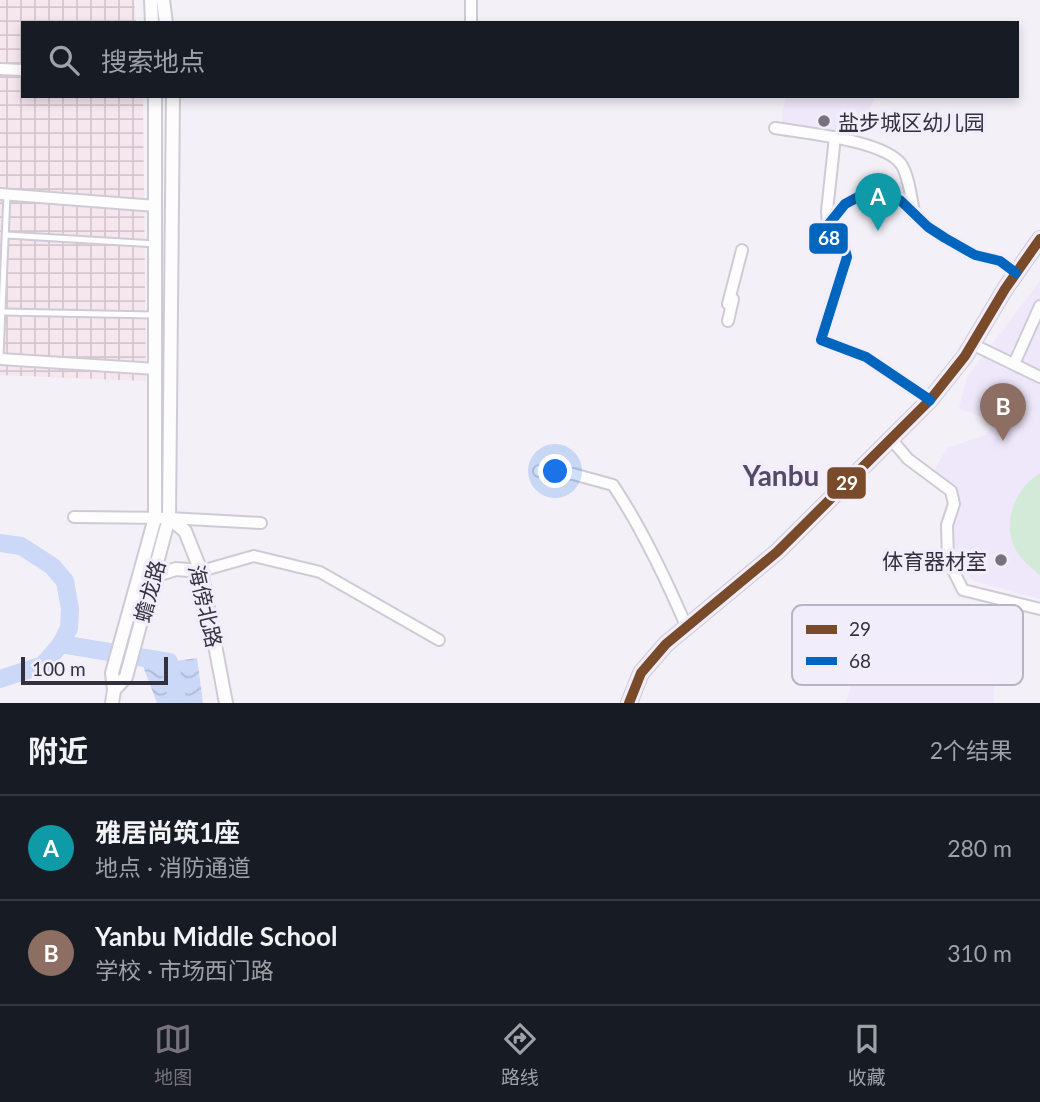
<!DOCTYPE html>
<html lang="zh">
<head>
<meta charset="utf-8">
<style>
  :root { --surface:#171b24; --page:#242831; --text:#f1f3f6; --muted:#9ea1a6; --line:#363941; --accent:#77737e }
  body { margin:0; font-family:Lato,"Noto Sans SC",sans-serif; background:var(--page); color:var(--text) }
  .scale { position:absolute; left:21px; bottom:18px; width:147px; box-sizing:border-box; padding-left:7px; border:4px solid #34303d; border-top:0; font-size:19px; line-height:24px; white-space:nowrap; color:#34303d; -webkit-text-stroke:5px #f2edfb; paint-order:stroke }
  .you { position:absolute; left:556px; top:472px; width:24px; height:24px; margin:-18px; border:5px solid #fff; border-radius:50%; background:#1a73e8; box-shadow:0 0 0 10px #1a73e833 }
  .badge { display:grid; place-items:center; width:46px; height:46px; border-radius:50%; background:var(--accent); color:#fff; font-size:23px; font-weight:700 }
  .pin { position:absolute; translate:-50% -58px; filter:drop-shadow(0 2px 4px #0008) }
  .pin::after { content:''; position:absolute; top:37px; width:24px; height:21px; background:inherit; clip-path:polygon(0 0,100% 0,50% 100%) }
  .list { margin:0; padding:0; list-style:none }
  h2 { display:flex; justify-content:space-between; align-items:center; height:91px; margin:0; padding:0 28px; font-size:30px }
  h2 small { font-size:23px; font-weight:400; color:var(--muted) }
  .list li { display:grid; grid-template-columns:46px 1fr auto; gap:21px; align-items:center; box-sizing:border-box; height:105px; padding:0 28px; border-top:2px solid var(--line) }
  .list b { display:block; font-size:26px; white-space:nowrap }
  .list p { margin:0; font-size:23px; white-space:nowrap; color:var(--muted) }
  .list em { font-size:23px; font-style:normal; color:var(--muted) }
  .icon { flex:none; width:38px; height:38px; fill:none; stroke:currentColor; stroke-width:2; stroke-linecap:round; stroke-linejoin:round }
  .map { position:relative; flex:none; width:1040px; height:703px; overflow:hidden }
  .search { position:absolute; background:var(--surface); box-shadow:0 4px 10px #0003; left:21px; right:21px; top:21px; height:77px; display:flex; align-items:center; gap:18px; box-sizing:border-box; padding:0 24px; border-radius:0px; color:var(--muted); font-size:26px }
  .sheet { height:301px; background:var(--surface) }
  nav { display:flex; justify-content:space-around; align-items:center; box-sizing:border-box; height:98px; border-top:2px solid var(--line); background:var(--surface); font-size:19px; color:var(--muted) }
  nav a { display:grid; justify-items:center; gap:4px }
  nav .on { color:var(--accent) }
  .map>svg:first-child { display:block }
</style>
</head>
<body>
<div class="map">
<svg width="1040" height="703" viewBox="0 0 1040 703">
  <defs>
    <pattern id="industrial-grid" width="8" height="8" patternUnits="userSpaceOnUse" patternTransform="scale(1.75)"><rect width="8" height="8" fill="#f6e6ee"/><path d="M0 4h8M4 0v8" fill="none" stroke="#d4c6cd"/></pattern>
    <pattern id="water-waves" width="16" height="10" patternUnits="userSpaceOnUse" patternTransform="scale(1.75)"><rect width="16" height="10" fill="#cbd8f7"/><path d="M0 5q4-4 8 0t8 0" fill="none" stroke="#afbad5"/></pattern>
  </defs>
  <rect width="100%" height="100%" fill="#f3f0f8"/>
  <g fill="#eee8fa">
    <polygon points="786,96 871,96 874,100 856,139 783,126 782,116"/>
    <polygon points="1040,281 1040,599 974,581 958,565 952,534 955,491 934,471 947,448 986,435 995,423 959,408 967,377"/>
    <polygon points="933,608 964,614 991,631 994,703 846,703 860,656 912,676 921,670 922,620"/>
  </g>
  <polygon fill="url(#industrial-grid)" points="0,0 134,0 136,23 23,23 23,96 143,96 146,381 0,375"/>
  <path fill="#d4ead9" d="M1040,473V576C1035,570 1028,566 1023,560C998,532 1011,491 1040,473Z"/>
  <polygon fill="url(#water-waves)" points="197,658 203,703 157,703 141,661 169,662"/>
  <g fill="none" stroke-linecap="round" stroke-linejoin="round">
    <g stroke="#cbd8f7" stroke-width="18">
      <polyline points="0,543 21,546 52,566 65,581 70,609 69,628 61,644 43,665 0,679"/>
      <polyline points="61,644 169,662 178,703"/>
    </g>
    <defs>
      <g id="service">
        <polyline points="6,235 156,244"/>
        <polyline points="3,312 153,315"/>
        <polyline points="0,355 7,195"/>
      </g>
      <g id="minor">
        <polyline points="471,0 471,23"/>
        <polyline points="0,69 23,70"/>
        <path d="M775,128C804,133 883,140 901,164C909,176 911,198 914,212"/>
        <polyline points="0,194 156,206"/>
        <polyline points="828,225 827,211 835,137"/>
        <polyline points="728,304 742,250"/>
        <polyline points="728,321 733,299"/>
        <polyline points="972,344 1040,377"/>
        <polyline points="0,359 156,369"/>
        <polyline points="1014,364 1040,306"/>
        <path d="M930,400L866,357L821,340L847,257C845,245 838,240 826,238L828,225L845,204L858,197L888,194L901,201L928,227L945,238L975,255L1000,261L1016,273"/>
        <polyline points="891,439 908,459 951,491 954,504 947,525 948,560 963,590 1040,609"/>
        <path d="M539,471L573,474L613,485C643,530 666,579 687,628"/>
        <polyline points="74,517 169,518 261,523"/>
        <polyline points="201,571 254,556 320,572 439,640"/>
      </g>
      <g id="tertiary">
        <polyline points="151,0 152,23"/>
        <polyline points="163,0 166,23"/>
        <polyline points="169,518 185,531 201,571 226,703"/>
        <polyline points="151,577 176,569 201,571"/>
        <polyline points="114,690 126,677 169,518 173,96"/>
        <polyline points="112,703 114,690 112,673 155,518 155,96"/>
      </g>
      <polyline id="secondary" points="629,703 641,673 666,644 777,552 930,400 965,356 1005,289 1040,239"/>
    </defs>
    <use href="#service" stroke="#cfcbd6" stroke-width="9"/>
    <use href="#minor" stroke="#cfcbd6" stroke-width="14"/>
    <use href="#tertiary" stroke="#cfcbd6" stroke-width="16"/>
    <use href="#secondary" stroke="#cfcbd6" stroke-width="18"/>
    <use href="#service" stroke="#fdfdfe" stroke-width="5"/>
    <use href="#minor" stroke="#fdfdfe" stroke-width="10"/>
    <use href="#tertiary" stroke="#fdfdfe" stroke-width="12"/>
    <use href="#secondary" stroke="#f8f5f5" stroke-width="14"/>
    <defs>
      <polyline id="bus-1" points="629,703 641,673 666,644 777,552 930,400 965,356 1005,289 1040,239"/>
      <path id="bus-2" d="M930,400L866,357L821,340L847,257C845,245 838,240 826,238L828,225L845,204L858,197L888,194L901,201L928,227L945,238L975,255L1000,261L1016,273"/>
    </defs>
    <use href="#bus-1" stroke="#f2edfb" stroke-width="16"/>
    <use href="#bus-2" stroke="#f2edfb" stroke-width="16"/>
    <use href="#bus-1" stroke="#7a4b2a" stroke-width="10"/>
    <use href="#bus-2" stroke="#0065bd" stroke-width="10"/>
  </g>
  <g fill="#77737e" stroke="#f2edfb" stroke-width="2.5">
    <circle cx="824" cy="121" r="7"/>
    <circle cx="1001" cy="560" r="7"/>
  </g>
  <g text-anchor="middle" dominant-baseline="central" stroke-width="7" stroke-linejoin="round" paint-order="stroke">
    <g font-size="21" fill="#34303d" stroke="#f2edfb" text-anchor="start">
      <text x="838" y="121">盐步城区幼儿园</text>
      <text x="987" y="560" text-anchor="end">体育器材室</text>
    </g>
    <g font-size="21" fill="#34303d" stroke="#f2edfb">
      <text transform="translate(149 591) rotate(-75)">蟾龙路</text>
      <text transform="translate(206 606) rotate(77)">海傍北路</text>
    </g>
    <g font-size="28" font-weight="bold" fill="#544a67" stroke="#f2edfb">
      <text x="781" y="475">Yanbu</text>
    </g>
  </g>
  <rect x="792" y="605" width="231" height="80" rx="10" fill="#f2edfb" stroke="#b9b4c2" stroke-width="2"/>
  <rect x="806" y="625" width="31" height="9" fill="#7a4b2a"/>
  <rect x="806" y="657" width="31" height="8" fill="#0065bd"/>
  <g font-size="19" fill="#34303d">
    <text x="849" y="636">29</text>
    <text x="849" y="668">68</text>
  </g>
  <g stroke="#f2edfb" stroke-width="2.5">
    <rect x="808" y="222" width="41" height="33" rx="7" fill="#0065bd"/>
    <rect x="826" y="466" width="41" height="34" rx="7" fill="#7a4b2a"/>
  </g>
  <g font-size="19" text-anchor="middle" font-weight="bold" fill="#fff">
    <text x="829" y="245">68</text>
    <text x="847" y="490">29</text>
  </g>
</svg>
<div class="scale">100 m</div>
<div class="you"></div>
<div class="pin badge" style="left:878px;top:231px;background:#0f9aa8">A</div>
<div class="pin badge" style="left:1003px;top:441px;background:#8d6e63">B</div>
<div class="search"><svg class="icon" aria-label="search" viewBox="0 0 24 24"><circle cx="10" cy="10" r="6"/><path d="M15 15l6 6"/></svg>搜索地点</div>
</div>
<section class="sheet">
<h2>附近<small>2个结果</small></h2>
<ul class="list">
<li><span class="badge" style="background:#0f9aa8">A</span><div><b>雅居尚筑1座</b><p>地点 · 消防通道</p></div><em>280 m</em></li>
<li><span class="badge" style="background:#8d6e63">B</span><div><b>Yanbu Middle School</b><p>学校 · 市场西门路</p></div><em>310 m</em></li>
</ul>
</section>
<nav>
<a class="on"><svg class="icon" aria-label="map" viewBox="0 0 24 24"><path d="M3 6l6-2 6 2 6-2v14l-6 2-6-2-6 2zM9 4v14M15 6v14"/></svg>地图</a>
<a><svg class="icon" aria-label="directions" viewBox="0 0 24 24"><path d="M12 3l9 9-9 9-9-9zM9 14v-3h6M13 9l2 2-2 2"/></svg>路线</a>
<a><svg class="icon" aria-label="saved" viewBox="0 0 24 24"><path d="M7 4h10v16l-5-4-5 4z"/></svg>收藏</a>
</nav>
</body>
</html>
